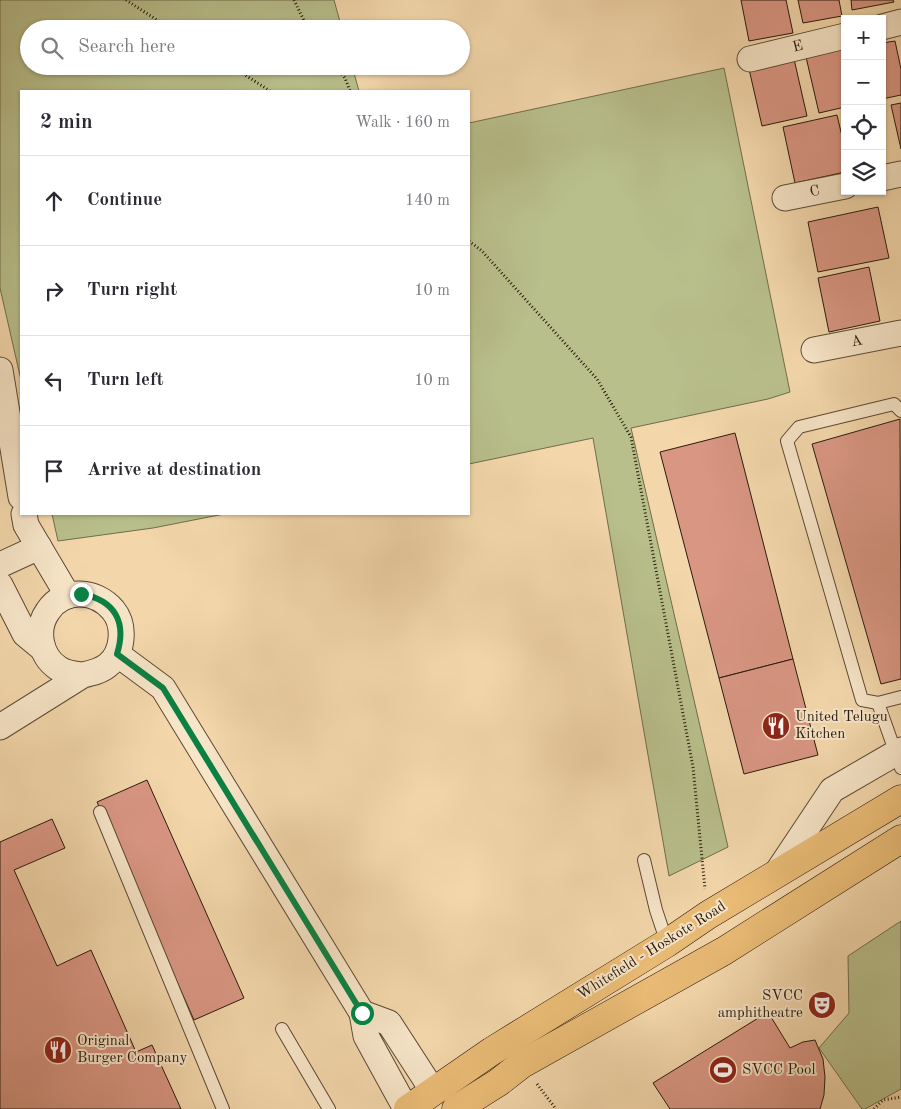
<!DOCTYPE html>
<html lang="en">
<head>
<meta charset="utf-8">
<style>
  :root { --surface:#fff; --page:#f2f2f3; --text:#2b2b33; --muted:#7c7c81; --line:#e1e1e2 }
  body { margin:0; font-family:"Old Standard TT",serif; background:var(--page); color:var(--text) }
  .controls { position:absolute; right:15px; top:15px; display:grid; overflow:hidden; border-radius:0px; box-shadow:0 1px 4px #0004 }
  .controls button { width:45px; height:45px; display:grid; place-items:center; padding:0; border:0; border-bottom:1px solid var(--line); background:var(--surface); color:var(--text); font:25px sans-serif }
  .stop { position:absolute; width:15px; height:15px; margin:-11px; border:4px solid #0b8043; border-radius:50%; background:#fff }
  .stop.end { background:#0b8043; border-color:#fff; box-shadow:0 1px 5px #0008 }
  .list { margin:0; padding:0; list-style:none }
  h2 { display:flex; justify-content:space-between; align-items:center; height:65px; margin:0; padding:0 20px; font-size:21px }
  h2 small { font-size:16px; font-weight:400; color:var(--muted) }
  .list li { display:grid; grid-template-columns:32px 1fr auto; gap:15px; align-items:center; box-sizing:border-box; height:90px; padding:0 20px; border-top:1px solid var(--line) }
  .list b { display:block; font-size:19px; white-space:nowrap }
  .list em { font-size:16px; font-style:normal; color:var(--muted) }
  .icon { flex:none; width:28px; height:28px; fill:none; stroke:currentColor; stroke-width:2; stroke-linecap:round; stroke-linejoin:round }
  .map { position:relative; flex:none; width:901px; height:1109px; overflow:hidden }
  .search { position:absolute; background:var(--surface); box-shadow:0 1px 4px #0004; left:20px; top:20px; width:450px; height:55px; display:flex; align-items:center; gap:12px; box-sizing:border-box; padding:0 18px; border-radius:28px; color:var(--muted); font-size:19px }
  .panel { position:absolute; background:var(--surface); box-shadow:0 1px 4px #0004; left:20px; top:90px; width:450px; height:425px; border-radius:0px }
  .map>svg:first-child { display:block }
</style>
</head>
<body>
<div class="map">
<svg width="901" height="1109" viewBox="0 0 901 1109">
  <rect width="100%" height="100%" fill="#f3d7ab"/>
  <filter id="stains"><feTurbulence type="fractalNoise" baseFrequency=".004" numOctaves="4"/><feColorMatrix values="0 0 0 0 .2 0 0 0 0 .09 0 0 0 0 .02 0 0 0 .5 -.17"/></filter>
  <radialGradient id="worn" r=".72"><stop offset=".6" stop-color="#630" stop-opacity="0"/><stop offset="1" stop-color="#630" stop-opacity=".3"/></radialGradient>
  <g fill="#b8bf8b" stroke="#706c4c">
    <polygon points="0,0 334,0 342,29 29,29 29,66 352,66 359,91 21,91 21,380 0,288"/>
    <polygon points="724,68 790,392 768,399 631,428 728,847 669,876 593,438 469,464 469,123"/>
    <polygon points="52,514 224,514 153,528 58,541"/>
    <polygon points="901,921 901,1089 865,1109 862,1109 819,1048 849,1013 848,956"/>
  </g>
  <g fill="#d99683" stroke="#291a0d">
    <polygon points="741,0 786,0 793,33 749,41"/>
    <polygon points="798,0 839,0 842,16 803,23"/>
    <polygon points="851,0 893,0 894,2 852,10"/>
    <polygon points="895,41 901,69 901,95 882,99 882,43"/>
    <polygon points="845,49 845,107 819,113 806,57"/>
    <polygon points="794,59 807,116 762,126 749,69"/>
    <polygon points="901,103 901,149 891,105"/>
    <polygon points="837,115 845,149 845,172 795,183 783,127"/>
    <polygon points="878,207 889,258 818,272 808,222"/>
    <polygon points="869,267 880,321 829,332 818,278"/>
    <polygon points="900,419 901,679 881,684 812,444"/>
    <polygon points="735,433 793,659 719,678 660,452"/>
    <polygon points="793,659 818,755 744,774 719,678"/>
    <polygon points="147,780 244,998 194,1020 97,802"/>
    <polygon points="52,819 65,848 14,870 57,966 91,950 136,1052 152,1045 181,1109 0,1109 0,842"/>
    <polygon points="768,1012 790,1048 803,1042 815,1040 823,1059 825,1077 824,1095 820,1109 670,1109 653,1083"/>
  </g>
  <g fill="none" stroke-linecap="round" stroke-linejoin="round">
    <defs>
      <g id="service">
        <polyline points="901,697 878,703 901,768"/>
        <polyline points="878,703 862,700 787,441 799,427 894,404 901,411"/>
        <polyline points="100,812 223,1109"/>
        <polyline points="644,860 656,910 667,943"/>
        <polyline points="282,1029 329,1109"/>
      </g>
      <g id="minor">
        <polyline points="882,27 901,22"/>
        <polyline points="750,59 845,36"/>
        <polyline points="882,178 901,174"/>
        <polyline points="785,198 845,186"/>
        <polyline points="814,350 901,333"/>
        <polyline points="0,370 21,497"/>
        <polyline points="24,514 26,525 68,596"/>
        <polyline points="0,565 39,547"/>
        <polyline points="0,585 25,634 42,648"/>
        <polyline points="117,654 163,688 362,1013"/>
        <path d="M0,727L83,675C92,673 101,671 108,665C123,653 126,626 113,610C96,590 64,587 48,611C35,629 40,656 58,668C66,674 74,674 83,675"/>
        <polyline points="776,874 832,790 901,750"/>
        <polyline points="406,1109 366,1036 362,1013 389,1023 433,1091"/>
      </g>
      <g id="primary">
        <polyline points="408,1109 492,1051 667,943 708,915 901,799"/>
        <polyline points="456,1109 499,1082 522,1064 724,951 901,839"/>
      </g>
    </defs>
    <use href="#service" stroke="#5c4934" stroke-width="14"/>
    <use href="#minor" stroke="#5c4934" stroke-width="27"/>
    <use href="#primary" stroke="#291a0d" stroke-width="29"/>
    <g stroke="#291a0d" stroke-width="3" stroke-dasharray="1 2.5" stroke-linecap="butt">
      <polyline points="126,0 171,29"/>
      <polyline points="294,0 308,29"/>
      <polyline points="231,66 270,91"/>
      <polyline points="335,66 345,78 350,91"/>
      <polyline points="469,241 482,251 597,379 631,437 693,767 705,889"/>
      <polyline points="537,1084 556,1109"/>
      <polyline points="874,1109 883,1100 901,1097"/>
    </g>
    <use href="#service" stroke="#f7e5c8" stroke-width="12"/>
    <use href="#minor" stroke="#f7e5c8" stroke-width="25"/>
    <use href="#primary" stroke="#eabc76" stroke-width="28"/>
  </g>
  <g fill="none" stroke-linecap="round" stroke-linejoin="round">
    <path stroke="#0b8043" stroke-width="6" d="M81,594C115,600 127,622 117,654L163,688L362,1013"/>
  </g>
  <defs>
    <symbol id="restaurant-disc" viewBox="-11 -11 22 22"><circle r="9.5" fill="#8f2418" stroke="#f7e5c8"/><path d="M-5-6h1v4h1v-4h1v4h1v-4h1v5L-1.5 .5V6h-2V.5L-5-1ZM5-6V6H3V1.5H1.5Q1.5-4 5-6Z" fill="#fff"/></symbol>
    <symbol id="theatre-disc" viewBox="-11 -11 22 22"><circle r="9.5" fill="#8f2418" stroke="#f7e5c8"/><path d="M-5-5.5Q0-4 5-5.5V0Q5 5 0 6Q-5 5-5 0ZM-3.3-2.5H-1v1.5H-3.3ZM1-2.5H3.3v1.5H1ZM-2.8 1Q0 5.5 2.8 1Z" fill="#fff"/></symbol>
    <symbol id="stadium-disc" viewBox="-11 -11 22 22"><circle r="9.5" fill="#8f2418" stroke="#f7e5c8"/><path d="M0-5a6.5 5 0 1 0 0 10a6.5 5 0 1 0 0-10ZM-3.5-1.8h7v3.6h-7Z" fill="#fff"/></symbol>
  </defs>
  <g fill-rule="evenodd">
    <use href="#restaurant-disc" x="760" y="710" width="32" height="32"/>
    <use href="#theatre-disc" x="806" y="989" width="32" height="32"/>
    <use href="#restaurant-disc" x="42" y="1034" width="32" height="32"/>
    <use href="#stadium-disc" x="707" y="1054" width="32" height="32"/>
  </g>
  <g text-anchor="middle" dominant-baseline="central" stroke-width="4" stroke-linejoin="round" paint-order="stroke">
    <g font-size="15" fill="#291a0d" stroke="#f7e5c8">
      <text transform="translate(798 47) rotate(-14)">E</text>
      <text transform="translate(815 192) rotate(-12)">C</text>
      <text transform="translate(857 342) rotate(-12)">A</text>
      <text transform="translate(652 951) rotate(-32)">Whitefield - Hoskote Road</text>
    </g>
    <g font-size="15" fill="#291a0d" stroke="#f7e5c8" text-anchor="start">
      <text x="795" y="717">United Telugu<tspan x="795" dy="17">Kitchen</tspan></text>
      <text x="803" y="996" text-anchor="end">SVCC<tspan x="803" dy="17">amphitheatre</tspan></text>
      <text x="77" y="1041">Original<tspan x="77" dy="17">Burger Company</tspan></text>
      <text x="742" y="1070">SVCC Pool</text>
    </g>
  </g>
  <rect width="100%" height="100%" filter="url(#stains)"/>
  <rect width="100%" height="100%" fill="url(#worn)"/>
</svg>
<div class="controls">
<button>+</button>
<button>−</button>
<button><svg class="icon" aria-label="locate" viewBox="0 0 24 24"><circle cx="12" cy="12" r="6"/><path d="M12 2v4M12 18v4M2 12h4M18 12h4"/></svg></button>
<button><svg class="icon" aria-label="layers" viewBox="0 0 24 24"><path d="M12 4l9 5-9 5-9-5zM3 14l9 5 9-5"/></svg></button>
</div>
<div class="stop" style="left:362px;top:1013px"></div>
<div class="stop end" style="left:81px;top:594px"></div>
<div class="search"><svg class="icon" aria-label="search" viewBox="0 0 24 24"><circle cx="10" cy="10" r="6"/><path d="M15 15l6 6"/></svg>Search here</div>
<section class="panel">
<h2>2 min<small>Walk · 160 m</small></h2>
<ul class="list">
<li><svg class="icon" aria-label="ahead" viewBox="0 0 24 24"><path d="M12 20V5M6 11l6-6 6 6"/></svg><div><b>Continue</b></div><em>140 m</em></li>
<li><svg class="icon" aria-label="right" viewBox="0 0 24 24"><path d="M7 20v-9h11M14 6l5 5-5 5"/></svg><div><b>Turn right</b></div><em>10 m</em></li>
<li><svg class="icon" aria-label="left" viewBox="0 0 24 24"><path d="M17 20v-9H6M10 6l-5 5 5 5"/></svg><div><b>Turn left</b></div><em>10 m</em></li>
<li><svg class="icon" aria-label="arrive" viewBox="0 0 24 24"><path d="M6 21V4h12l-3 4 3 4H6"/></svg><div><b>Arrive at destination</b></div></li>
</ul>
</section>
</div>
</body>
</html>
